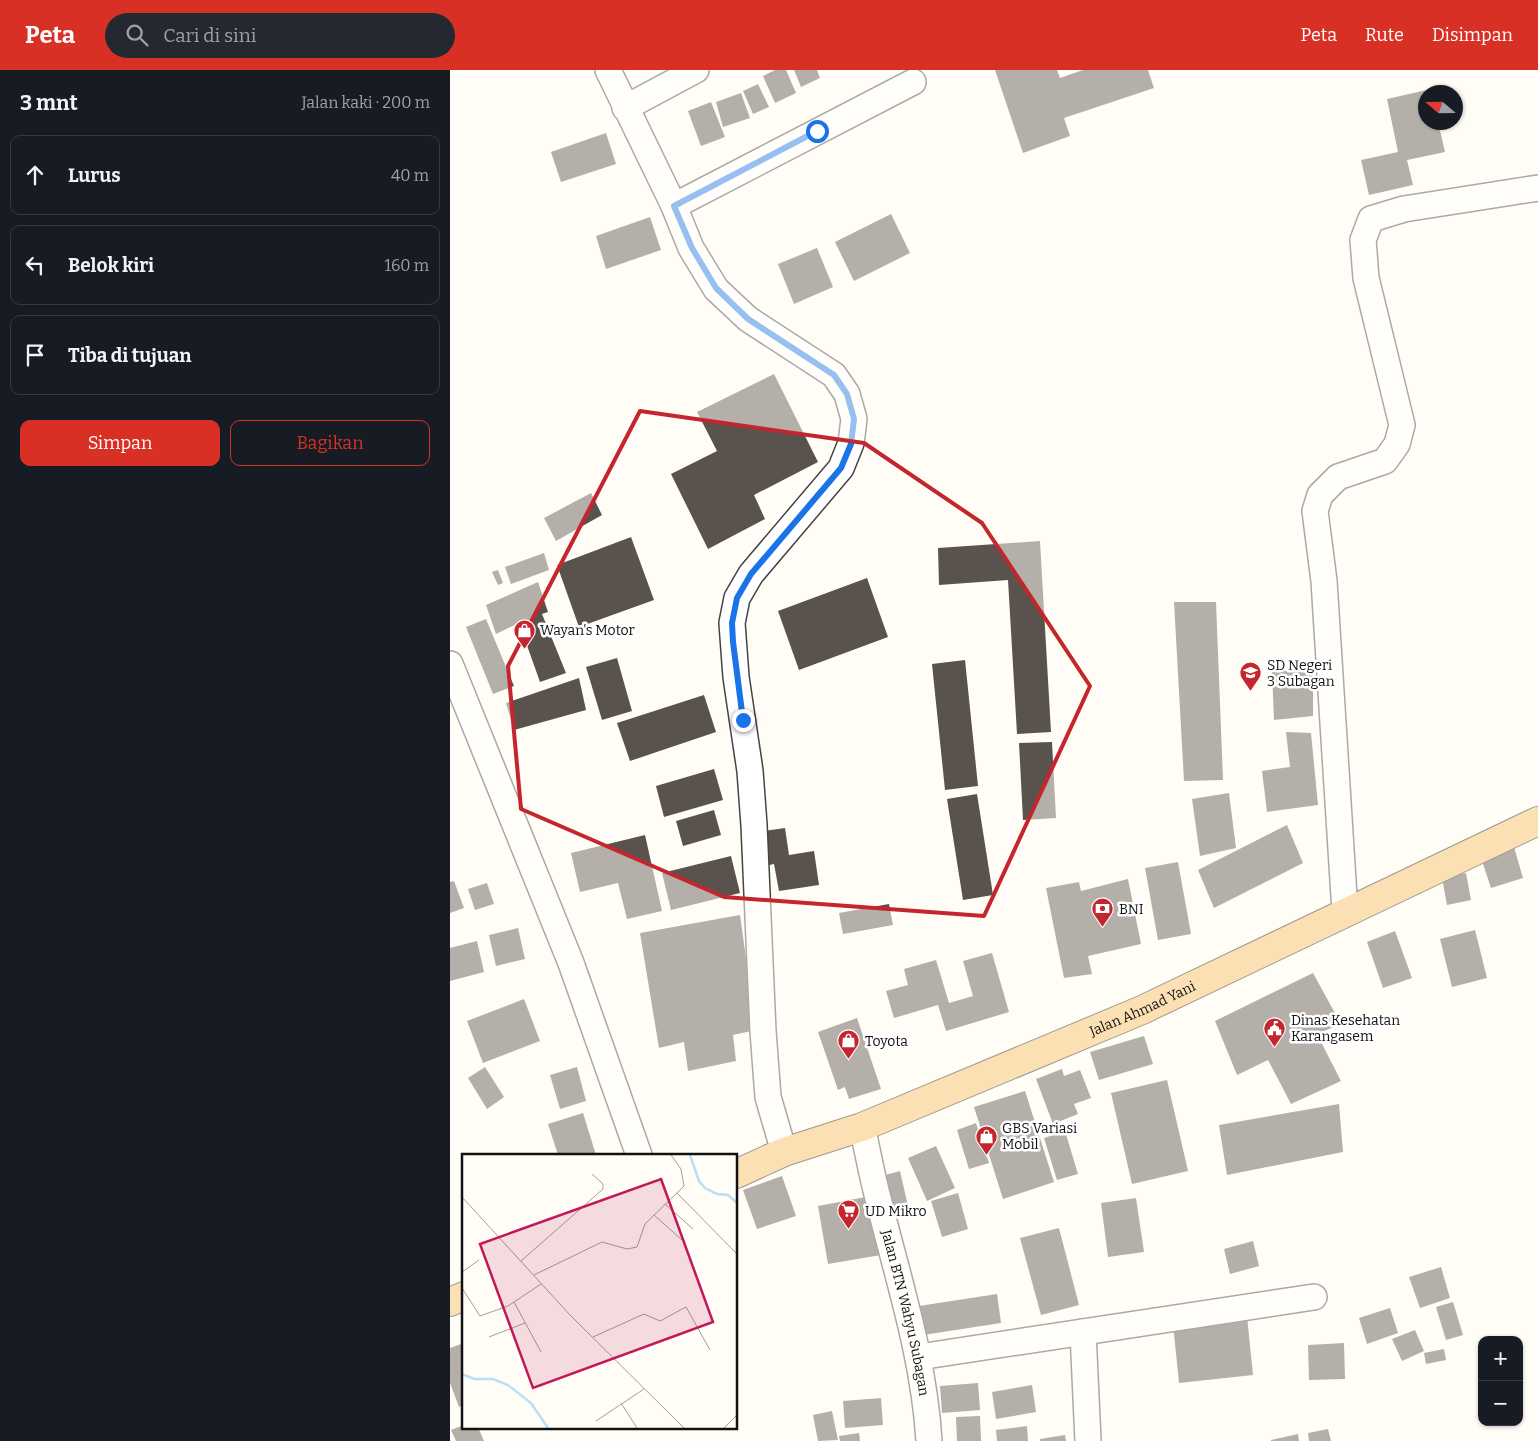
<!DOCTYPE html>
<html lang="id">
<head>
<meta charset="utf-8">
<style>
  :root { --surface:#171b24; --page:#242831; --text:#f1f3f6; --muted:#9ea1a6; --line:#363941; --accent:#d93025 }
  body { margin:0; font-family:Bitter,serif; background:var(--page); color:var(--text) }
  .controls { position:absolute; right:15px; bottom:15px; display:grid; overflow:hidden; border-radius:10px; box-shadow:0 1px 4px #0004 }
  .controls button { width:45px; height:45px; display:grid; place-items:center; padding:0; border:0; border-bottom:1px solid var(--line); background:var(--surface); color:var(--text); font:25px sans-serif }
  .compass { position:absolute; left:968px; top:15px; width:45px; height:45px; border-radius:50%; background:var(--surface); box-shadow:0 1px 4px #0004; rotate:290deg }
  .stop { position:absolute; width:15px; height:15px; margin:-11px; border:4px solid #1a73e8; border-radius:50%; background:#fff }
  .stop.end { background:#1a73e8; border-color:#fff; box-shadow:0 1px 5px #0008 }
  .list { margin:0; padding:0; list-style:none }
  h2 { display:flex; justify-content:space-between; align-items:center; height:65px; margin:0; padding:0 20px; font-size:21px }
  h2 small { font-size:16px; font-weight:400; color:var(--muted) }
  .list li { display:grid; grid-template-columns:32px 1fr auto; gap:15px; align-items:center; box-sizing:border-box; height:80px; margin:0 10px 10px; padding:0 10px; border:1px solid var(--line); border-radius:10px }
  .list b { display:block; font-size:19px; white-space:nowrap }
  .list em { font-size:16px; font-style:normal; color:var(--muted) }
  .actions { display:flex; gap:10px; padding:15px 20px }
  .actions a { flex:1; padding:11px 0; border:1px solid var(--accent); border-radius:10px; text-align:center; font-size:18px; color:var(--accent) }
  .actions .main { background:var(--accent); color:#fff }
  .icon { flex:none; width:28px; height:28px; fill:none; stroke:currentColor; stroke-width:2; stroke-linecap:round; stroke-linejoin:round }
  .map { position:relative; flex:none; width:1088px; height:1371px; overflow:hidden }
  header { display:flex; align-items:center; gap:30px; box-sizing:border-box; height:70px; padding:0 25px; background:var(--accent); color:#fff }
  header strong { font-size:24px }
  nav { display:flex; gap:28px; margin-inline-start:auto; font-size:18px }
  .search { width:350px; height:45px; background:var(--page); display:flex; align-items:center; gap:12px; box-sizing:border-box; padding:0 18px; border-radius:28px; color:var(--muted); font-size:19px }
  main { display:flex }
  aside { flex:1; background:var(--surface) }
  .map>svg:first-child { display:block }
</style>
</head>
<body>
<header>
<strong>Peta</strong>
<div class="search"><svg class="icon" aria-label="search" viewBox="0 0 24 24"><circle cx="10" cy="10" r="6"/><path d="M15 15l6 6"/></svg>Cari di sini</div>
<nav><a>Peta</a><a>Rute</a><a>Disimpan</a></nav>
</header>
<main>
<aside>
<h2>3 mnt<small>Jalan kaki · 200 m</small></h2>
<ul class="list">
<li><svg class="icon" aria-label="ahead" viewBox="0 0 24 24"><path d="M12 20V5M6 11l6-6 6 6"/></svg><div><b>Lurus</b></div><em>40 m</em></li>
<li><svg class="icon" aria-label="left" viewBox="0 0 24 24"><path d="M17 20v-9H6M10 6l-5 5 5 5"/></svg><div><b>Belok kiri</b></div><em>160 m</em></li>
<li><svg class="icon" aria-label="arrive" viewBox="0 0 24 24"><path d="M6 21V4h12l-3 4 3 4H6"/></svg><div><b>Tiba di tujuan</b></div></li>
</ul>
<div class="actions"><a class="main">Simpan</a><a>Bagikan</a></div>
</aside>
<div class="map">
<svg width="1088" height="1371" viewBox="0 0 1088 1371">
  <rect width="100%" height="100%" fill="#fffdf5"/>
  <g fill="#5a524d">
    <polygon points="325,0 336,0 346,23 325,33 313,6"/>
    <polygon points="344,0 367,0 370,8 351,17"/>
    <polygon points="545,0 607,0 610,8 633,0 698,0 704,18 614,48 620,66 573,83"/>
    <polygon points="308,14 319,37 303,44 293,21"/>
    <polygon points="981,19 982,22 976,22 976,52 988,52 995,82 957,90 963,115 919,125 911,90 948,82 937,29"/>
    <polygon points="291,23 300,48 273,57 266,32"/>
    <polygon points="261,32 275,67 251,76 238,41"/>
    <polygon points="156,63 166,94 111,112 101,82"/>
    <polygon points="441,144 460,183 404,211 385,172"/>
    <polygon points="200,147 211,180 156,199 146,166"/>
    <polygon points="367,178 383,217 344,234 328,194"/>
    <polygon points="324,304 368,392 304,425 315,449 258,479 221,404 267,381 247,342"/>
    <polygon points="141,423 152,445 106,471 94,448"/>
    <polygon points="181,467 204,530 129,557 107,495"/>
    <polygon points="590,471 601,662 567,664 558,510 489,515 488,478"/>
    <polygon points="94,483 99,500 61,514 55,497"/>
    <polygon points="48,500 53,513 48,515 42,502"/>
    <polygon points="417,508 438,567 349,600 328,541"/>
    <polygon points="88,512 98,542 92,544 116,603 90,612 69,553 46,564 36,535"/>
    <polygon points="724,532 766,532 773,710 734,711"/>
    <polygon points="36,549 64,616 43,624 16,557"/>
    <polygon points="167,588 182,641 152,650 136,597"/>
    <polygon points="515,590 528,716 495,720 482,594"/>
    <polygon points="822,601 863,601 863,646 824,650"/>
    <polygon points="129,608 136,640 64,660 56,633"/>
    <polygon points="254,625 266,662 180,691 167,653"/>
    <polygon points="836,662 861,663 868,735 817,742 812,701 840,697"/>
    <polygon points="602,672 606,748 573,750 569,673"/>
    <polygon points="264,699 273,730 214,747 206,716"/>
    <polygon points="779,723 786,778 750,786 742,729"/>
    <polygon points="527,724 543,825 513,830 497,729"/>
    <polygon points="264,740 271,765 233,776 226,751"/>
    <polygon points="837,755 853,793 764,838 748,800"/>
    <polygon points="335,758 339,785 364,781 369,815 329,821 324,794 311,797 306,762"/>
    <polygon points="195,765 212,841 177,849 168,813 130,822 121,783"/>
    <polygon points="1064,777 1073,808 1041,818 1031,788"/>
    <polygon points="281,786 290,823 221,840 212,803"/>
    <polygon points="728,792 741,864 708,870 695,798"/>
    <polygon points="1016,803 1021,830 997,835 992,808"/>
    <polygon points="678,809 691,874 638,886 642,904 614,908 596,818 629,812 631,821"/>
    <polygon points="4,811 14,838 0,843 0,812"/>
    <polygon points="37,813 44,834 25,840 18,819"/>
    <polygon points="439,834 443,855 393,864 389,843"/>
    <polygon points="290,845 306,960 283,965 286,991 238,1001 234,972 209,978 190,863"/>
    <polygon points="68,858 75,889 46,896 39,865"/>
    <polygon points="1025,860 1037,908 1002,917 990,869"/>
    <polygon points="945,861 962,908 933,918 917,872"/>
    <polygon points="27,871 34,902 0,911 0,878"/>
    <polygon points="542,883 559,942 496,961 488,935 444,948 436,921 458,915 454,899 486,890 499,933 523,926 513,891"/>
    <polygon points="863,903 891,954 867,964 891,1011 841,1034 818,990 787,1005 765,951"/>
    <polygon points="74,929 90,971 33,993 17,951"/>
    <polygon points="407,948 431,1019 399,1029 395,1017 388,1020 368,962"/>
    <polygon points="694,966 703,994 649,1010 640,982"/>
    <polygon points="35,997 54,1027 37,1039 18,1008"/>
    <polygon points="127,997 136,1031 110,1039 100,1005"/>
    <polygon points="612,999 614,1006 630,1000 641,1028 624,1034 628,1044 603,1054 586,1009"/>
    <polygon points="717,1010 738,1101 682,1114 661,1023"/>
    <polygon points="575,1021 604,1112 553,1129 524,1037"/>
    <polygon points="889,1034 893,1082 777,1105 769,1055"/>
    <polygon points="133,1043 146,1085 108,1085 98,1054"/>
    <polygon points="526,1053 539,1093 519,1099 507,1060"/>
    <polygon points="615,1061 628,1104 607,1110 594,1068"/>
    <polygon points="486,1076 505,1118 477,1131 458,1088"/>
    <polygon points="450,1101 460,1145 438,1150 428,1107"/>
    <polygon points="332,1106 346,1146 307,1159 293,1120"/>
    <polygon points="508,1123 518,1159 492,1167 481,1131"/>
    <polygon points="421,1126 431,1185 378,1194 368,1136"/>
    <polygon points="686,1128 694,1182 658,1187 651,1133"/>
    <polygon points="609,1158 629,1235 591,1245 570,1168"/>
    <polygon points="803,1171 809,1196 780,1204 774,1179"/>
    <polygon points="991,1197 1000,1228 970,1238 959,1207"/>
    <polygon points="547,1224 551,1253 473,1265 469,1236"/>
    <polygon points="1003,1232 1013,1265 996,1270 986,1237"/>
    <polygon points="940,1238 948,1263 917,1274 909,1248"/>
    <polygon points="797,1246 803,1305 729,1313 723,1254"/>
    <polygon points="965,1260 974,1281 952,1291 942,1269"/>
    <polygon points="894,1273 895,1309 859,1310 858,1275"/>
    <polygon points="11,1274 14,1283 14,1335 9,1337 0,1313 0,1278"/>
    <polygon points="994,1279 996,1290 976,1294 974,1283"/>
    <polygon points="528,1313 530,1340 492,1343 490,1316"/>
    <polygon points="582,1315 586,1342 546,1349 542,1322"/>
    <polygon points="431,1328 433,1355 395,1358 393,1331"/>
    <polygon points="382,1341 388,1370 368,1371 363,1345"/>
    <polygon points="530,1346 531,1371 507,1371 506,1347"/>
    <polygon points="14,1355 14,1357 28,1357 34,1371 6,1371 1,1360"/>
    <polygon points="577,1356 578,1371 547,1371 546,1360"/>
    <polygon points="878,1359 881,1371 859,1371 858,1363"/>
    <polygon points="409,1363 410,1371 390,1371 389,1366"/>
    <polygon points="848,1364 849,1371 821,1371 821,1370"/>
    <polygon points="615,1365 616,1371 590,1371 590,1369"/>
  </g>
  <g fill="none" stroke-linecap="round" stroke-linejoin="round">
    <defs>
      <g id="minor">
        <polyline points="158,0 224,136 241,178 266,219 298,249 384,305 397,324 404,349 401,373 391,398 301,504 287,528 282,553 286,607 300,701 304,755 313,961 318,1027 334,1082"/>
        <polyline points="175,38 246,0"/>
        <polyline points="224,136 463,12"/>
        <polyline points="0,594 121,893 189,1085"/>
        <polyline points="895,842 874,511 865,441 870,425 888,407 935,391 947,374 952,355 916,208 913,170 921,149 954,139 1088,118"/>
        <path id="s1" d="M412,1057C418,1082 422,1107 429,1132C449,1212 474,1288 479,1371"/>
        <polyline points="633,1262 638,1371"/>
        <polyline points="469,1287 864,1227"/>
      </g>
      <g id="trunk">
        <path id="s2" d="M286,1104L334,1082L412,1057L692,940L1088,751"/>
        <polyline points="0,1232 14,1226"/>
      </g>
    </defs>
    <use href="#minor" stroke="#444" stroke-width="28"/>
    <use href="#trunk" stroke="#222" stroke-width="30"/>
    <use href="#minor" stroke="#fff" stroke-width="25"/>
    <use href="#trunk" stroke="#f7bc64" stroke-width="28"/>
  </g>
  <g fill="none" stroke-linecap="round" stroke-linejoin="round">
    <polyline stroke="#1a73e8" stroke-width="6" points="293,650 283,572 282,553 287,528 301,504 391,398 401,374 404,349 397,324 384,305 298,249 266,218 242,178 224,136 367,61"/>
  </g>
  <path d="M0 0H1088V1371H0ZM190,341L414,373L532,453L640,616L534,846L274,827L71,739L58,596Z" fill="#fffdf5" fill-opacity=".55" fill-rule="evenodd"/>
  <path fill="none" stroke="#c4262e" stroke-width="4" stroke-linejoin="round" d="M190,341L414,373L532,453L640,616L534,846L274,827L71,739L58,596Z"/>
  <defs>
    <symbol id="shop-pin" viewBox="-11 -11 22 30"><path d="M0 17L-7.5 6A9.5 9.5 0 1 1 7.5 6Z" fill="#c4262e" stroke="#fff"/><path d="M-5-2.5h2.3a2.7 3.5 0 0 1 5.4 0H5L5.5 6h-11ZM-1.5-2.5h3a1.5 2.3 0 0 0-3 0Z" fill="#fff"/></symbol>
    <symbol id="school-pin" viewBox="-11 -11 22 30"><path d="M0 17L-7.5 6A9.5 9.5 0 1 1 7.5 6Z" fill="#c4262e" stroke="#fff"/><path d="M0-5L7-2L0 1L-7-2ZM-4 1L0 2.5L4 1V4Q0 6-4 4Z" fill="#fff"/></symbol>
    <symbol id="bank-pin" viewBox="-11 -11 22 30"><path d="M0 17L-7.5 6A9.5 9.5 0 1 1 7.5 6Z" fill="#c4262e" stroke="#fff"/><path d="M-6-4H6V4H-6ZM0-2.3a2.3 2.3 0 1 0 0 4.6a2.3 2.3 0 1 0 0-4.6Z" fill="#fff"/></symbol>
    <symbol id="civic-pin" viewBox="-11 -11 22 30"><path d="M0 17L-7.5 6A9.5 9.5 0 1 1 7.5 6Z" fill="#c4262e" stroke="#fff"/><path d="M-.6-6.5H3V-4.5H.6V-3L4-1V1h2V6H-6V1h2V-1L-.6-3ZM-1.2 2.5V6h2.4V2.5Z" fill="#fff"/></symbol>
    <symbol id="supermarket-pin" viewBox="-11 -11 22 30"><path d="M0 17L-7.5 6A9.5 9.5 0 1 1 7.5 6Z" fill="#c4262e" stroke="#fff"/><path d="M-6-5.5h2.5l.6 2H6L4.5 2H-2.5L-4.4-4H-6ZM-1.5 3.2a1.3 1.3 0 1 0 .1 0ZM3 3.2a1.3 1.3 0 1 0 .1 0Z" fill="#fff"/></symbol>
  </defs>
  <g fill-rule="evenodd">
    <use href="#shop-pin" x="62" y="548" width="25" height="34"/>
    <use href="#school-pin" x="788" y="590" width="25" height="34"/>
    <use href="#bank-pin" x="640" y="826" width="25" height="34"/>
    <use href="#civic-pin" x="812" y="946" width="25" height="34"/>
    <use href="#shop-pin" x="386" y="958" width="25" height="34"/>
    <use href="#shop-pin" x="524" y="1054" width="25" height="34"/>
    <use href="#supermarket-pin" x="386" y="1128" width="25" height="34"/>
  </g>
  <g text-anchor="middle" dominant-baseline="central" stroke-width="5" stroke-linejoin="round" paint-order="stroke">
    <g font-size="14" fill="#111" stroke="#fff" text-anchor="start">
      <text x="90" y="560">Wayan's Motor</text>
      <text x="817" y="595">SD Negeri<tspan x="817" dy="16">3 Subagan</tspan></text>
      <text x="669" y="839">BNI</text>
      <text x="841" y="950">Dinas Kesehatan<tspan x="841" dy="16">Karangasem</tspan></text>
      <text x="415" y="971">Toyota</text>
      <text x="552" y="1058">GBS Variasi<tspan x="552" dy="16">Mobil</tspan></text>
      <text x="415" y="1141">UD Mikro</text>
    </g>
    <g font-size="14" fill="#111" stroke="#fff">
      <text stroke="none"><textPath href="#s2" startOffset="439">Jalan Ahmad Yani</textPath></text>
      <text stroke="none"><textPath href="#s1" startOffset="191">Jalan BTN Wahyu Subagan</textPath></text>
    </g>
  </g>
  <g transform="translate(12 1084)">
    <rect width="275" height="275" fill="#fffdf5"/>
    <path fill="none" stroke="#b9e0f7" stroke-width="2.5" d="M228,1L237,27L243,34L255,40L266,41L275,49M0,220L12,225H31L46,231L69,249L86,274"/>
    <path fill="none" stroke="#a09f9a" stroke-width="1" d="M215,39L275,100M0,43L108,161L222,274M203,50L231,75M192,61L220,86M59,107L141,35V30L130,20M0,118L17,106M72,121L140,88L165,95L175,93L183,70L222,32L219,15L209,1M0,134L18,162L46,152L79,130M52,148L79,198M27,183L63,169M131,183L182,160L198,167L224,153L248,196M159,249L175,274M134,267L182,235M262,274L275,261"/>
    <path fill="#c2185b" fill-opacity="0.15" stroke="#c2185b" stroke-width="2.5" d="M199,25L251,168L71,234L18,90Z"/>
    <rect width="275" height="275" fill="none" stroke="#111" stroke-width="2.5"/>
  </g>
</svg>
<div class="controls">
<button>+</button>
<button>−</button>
</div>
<svg class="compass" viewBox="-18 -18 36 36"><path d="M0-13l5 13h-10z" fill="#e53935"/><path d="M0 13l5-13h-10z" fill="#9ea1a6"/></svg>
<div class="stop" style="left:367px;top:61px"></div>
<div class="stop end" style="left:293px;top:650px"></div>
</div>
</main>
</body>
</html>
